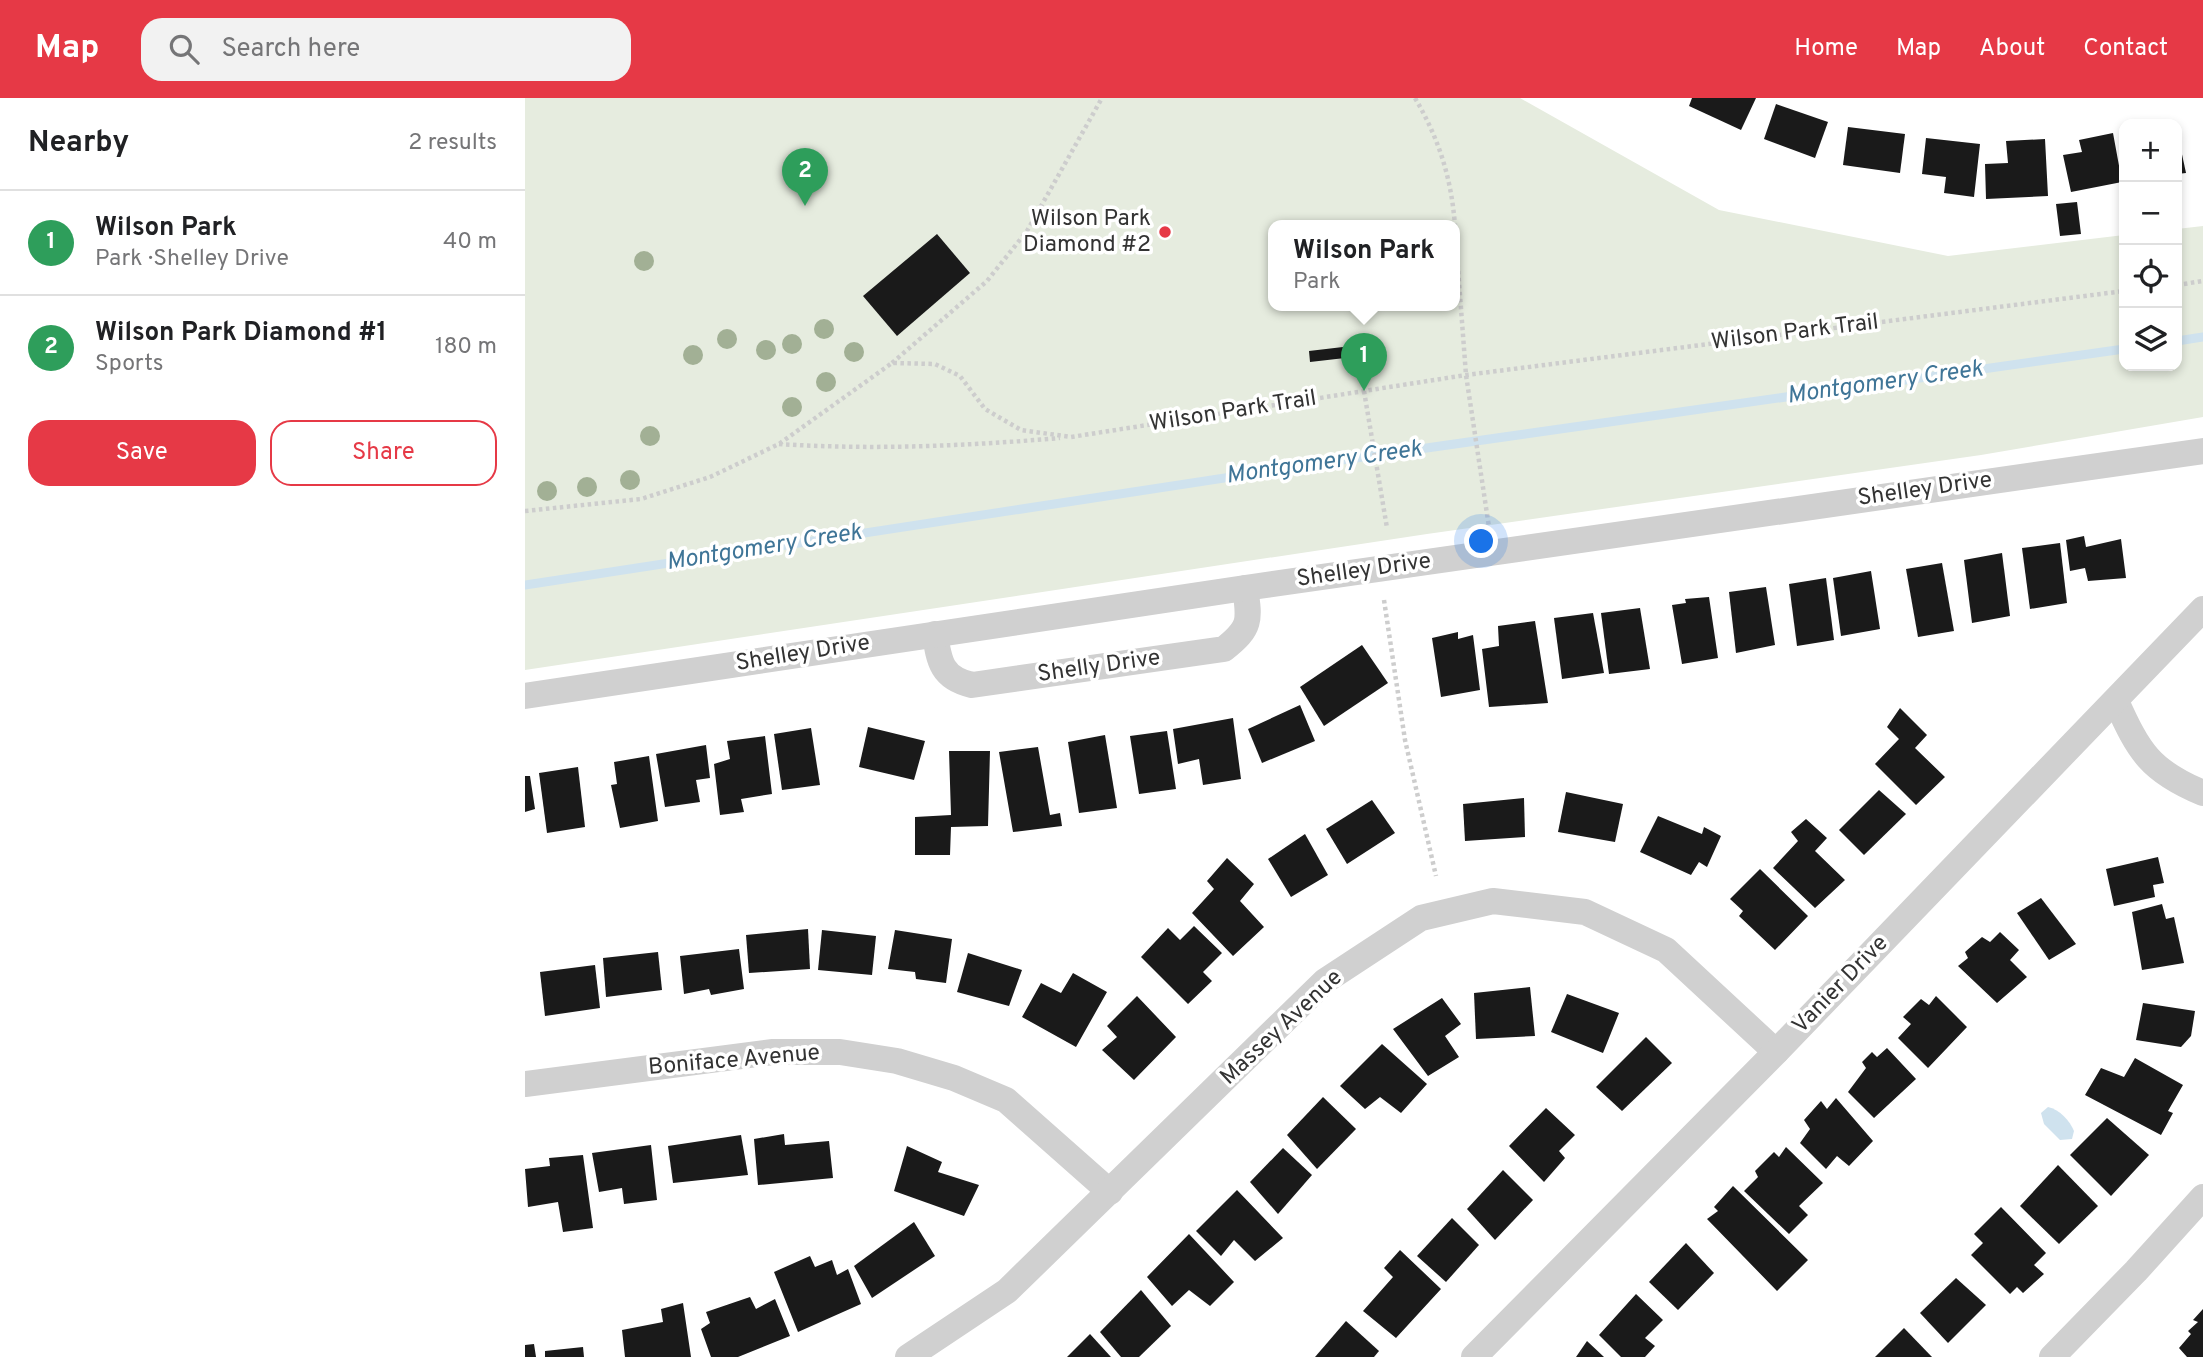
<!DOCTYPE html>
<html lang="en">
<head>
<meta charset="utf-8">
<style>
  :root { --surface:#fff; --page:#f2f2f2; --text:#202124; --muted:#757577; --line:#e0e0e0; --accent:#e63946 }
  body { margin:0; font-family:Overpass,sans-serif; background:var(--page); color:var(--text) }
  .controls { position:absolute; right:21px; top:21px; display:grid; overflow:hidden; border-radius:14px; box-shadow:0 4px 10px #0003 }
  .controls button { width:63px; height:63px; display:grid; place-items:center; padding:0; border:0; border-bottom:2px solid var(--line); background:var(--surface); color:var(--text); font:35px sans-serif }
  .you { position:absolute; left:957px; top:444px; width:24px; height:24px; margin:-18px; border:5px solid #fff; border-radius:50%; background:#1a73e8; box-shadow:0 0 0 10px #1a73e833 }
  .badge { display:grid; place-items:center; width:46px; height:46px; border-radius:50%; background:var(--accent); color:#fff; font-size:23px; font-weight:700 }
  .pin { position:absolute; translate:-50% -58px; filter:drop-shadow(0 2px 4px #0008) }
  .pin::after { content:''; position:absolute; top:37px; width:24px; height:21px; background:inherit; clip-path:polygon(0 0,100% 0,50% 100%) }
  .popup { position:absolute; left:743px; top:122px; width:192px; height:91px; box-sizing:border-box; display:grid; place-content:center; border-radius:14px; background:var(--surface); filter:drop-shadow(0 2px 5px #0005); font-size:23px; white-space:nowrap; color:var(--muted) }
  .popup b { font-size:26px; color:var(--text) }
  .popup::after { content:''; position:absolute; left:50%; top:100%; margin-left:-14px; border:14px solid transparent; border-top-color:var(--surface) }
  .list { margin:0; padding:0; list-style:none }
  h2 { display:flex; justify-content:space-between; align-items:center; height:91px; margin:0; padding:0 28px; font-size:30px }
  h2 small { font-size:23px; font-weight:400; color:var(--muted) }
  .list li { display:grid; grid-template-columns:46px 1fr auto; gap:21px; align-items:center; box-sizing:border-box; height:105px; padding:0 28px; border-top:2px solid var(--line) }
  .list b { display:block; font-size:26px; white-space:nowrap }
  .list p { margin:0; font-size:23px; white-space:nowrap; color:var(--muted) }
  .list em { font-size:23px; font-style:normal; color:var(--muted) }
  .actions { display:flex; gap:14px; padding:21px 28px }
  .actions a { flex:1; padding:16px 0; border:2px solid var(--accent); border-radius:21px; text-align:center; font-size:24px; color:var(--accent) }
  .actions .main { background:var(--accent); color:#fff }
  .icon { flex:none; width:38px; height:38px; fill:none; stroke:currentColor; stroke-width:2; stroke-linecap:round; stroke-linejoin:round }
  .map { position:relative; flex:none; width:1678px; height:1259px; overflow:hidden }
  header { display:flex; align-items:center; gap:42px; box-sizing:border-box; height:98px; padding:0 35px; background:var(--accent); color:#fff }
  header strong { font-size:33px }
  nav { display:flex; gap:38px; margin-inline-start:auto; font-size:24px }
  .search { width:490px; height:63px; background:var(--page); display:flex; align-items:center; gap:18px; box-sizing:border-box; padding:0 24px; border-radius:21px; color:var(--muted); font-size:26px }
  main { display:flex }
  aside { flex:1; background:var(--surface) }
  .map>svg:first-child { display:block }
</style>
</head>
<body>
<header>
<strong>Map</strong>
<div class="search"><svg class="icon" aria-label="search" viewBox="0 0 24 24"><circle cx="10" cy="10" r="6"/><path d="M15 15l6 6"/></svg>Search here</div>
<nav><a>Home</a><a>Map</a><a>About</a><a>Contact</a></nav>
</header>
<main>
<aside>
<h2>Nearby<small>2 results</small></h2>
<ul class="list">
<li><span class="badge" style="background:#2e9e5b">1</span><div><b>Wilson Park</b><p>Park · Shelley Drive</p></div><em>40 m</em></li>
<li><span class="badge" style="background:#2e9e5b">2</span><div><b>Wilson Park Diamond #1</b><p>Sports</p></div><em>180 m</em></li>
</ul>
<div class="actions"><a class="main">Save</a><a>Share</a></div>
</aside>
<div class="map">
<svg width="1678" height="1259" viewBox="0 0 1678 1259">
  <rect width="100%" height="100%" fill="#fff"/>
  <path fill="#e6ecdf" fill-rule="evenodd" d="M0,0H995L1194,112L1423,158L1599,137V268H1652V131L1678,128V319L1456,357L902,436L0,572ZM748,127H930V207H748Z"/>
  <path fill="#cfe2ee" d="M1523,1009C1534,1011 1545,1023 1549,1033L1547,1041L1535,1042L1519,1026L1516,1015Z"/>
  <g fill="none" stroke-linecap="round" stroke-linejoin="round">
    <g stroke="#cfe2ee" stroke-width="9">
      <polyline points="1652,243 1678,239"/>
      <polyline points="0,487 817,362 1599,251"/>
    </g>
  </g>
  <g fill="#1a1a1a">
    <polygon points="1167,0 1231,0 1216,32 1164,8"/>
    <polygon points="1251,6 1303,24 1290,60 1239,41"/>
    <polygon points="1323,29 1380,36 1375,75 1318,67"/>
    <polygon points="1652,33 1661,75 1652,76"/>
    <polygon points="1588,35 1597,84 1546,94 1538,57 1557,54 1554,42"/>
    <polygon points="1401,40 1455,46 1449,99 1419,95 1421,79 1397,76"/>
    <polygon points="1520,41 1523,98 1461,101 1460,66 1483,65 1481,43"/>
    <polygon points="1552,104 1556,136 1535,138 1531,106"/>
    <polygon points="412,136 445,175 372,238 338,198"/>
    <polygon points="818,249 820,260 785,264 784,253"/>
    <polygon points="1559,438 1561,449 1596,441 1601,480 1563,483 1560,470 1545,473 1541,442"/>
    <polygon points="1535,445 1542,505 1505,511 1497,450"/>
    <polygon points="1477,455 1485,518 1447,525 1439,462"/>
    <polygon points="1417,465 1429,533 1393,539 1381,471"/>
    <polygon points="1346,473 1355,531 1316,538 1308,480"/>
    <polygon points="1301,480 1309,542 1272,548 1264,486"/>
    <polygon points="1241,489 1250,547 1211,555 1204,494"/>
    <polygon points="1184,499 1193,560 1157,566 1147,507 1161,505 1160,501"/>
    <polygon points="1115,510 1125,571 1084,576 1076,515"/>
    <polygon points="1068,515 1079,575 1037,581 1029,520"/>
    <polygon points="1010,523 1023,605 964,609 957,551 974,548 973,528"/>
    <polygon points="933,534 933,541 948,537 955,592 916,599 907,540"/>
    <polygon points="837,547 863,585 799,628 775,589"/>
    <polygon points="775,607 790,643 737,665 723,631"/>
    <polygon points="1375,610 1402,637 1390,650 1420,679 1391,707 1350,666 1374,641 1362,629"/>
    <polygon points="708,620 716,681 678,687 674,661 653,666 648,631"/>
    <polygon points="343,629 400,643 389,682 334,669"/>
    <polygon points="286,630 295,687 257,692 249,636"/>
    <polygon points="642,633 651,691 614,696 605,638"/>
    <polygon points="580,637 592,710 554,715 543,644"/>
    <polygon points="240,638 247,696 216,701 219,714 195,717 189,666 205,661 202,643"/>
    <polygon points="181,647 185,680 171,682 175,704 140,709 131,656"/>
    <polygon points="513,649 525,717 535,715 537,728 488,734 474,654"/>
    <polygon points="424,653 465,653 463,728 426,729 425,757 390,757 390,719 426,717"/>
    <polygon points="124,658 133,723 95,730 86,687 92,686 89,664"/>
    <polygon points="53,669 60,729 22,735 14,675"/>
    <polygon points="0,678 5,678 10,711 0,714"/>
    <polygon points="1354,692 1381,716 1339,757 1314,732"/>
    <polygon points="1041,694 1098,706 1090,744 1033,734"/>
    <polygon points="999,700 1000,739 940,743 938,706"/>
    <polygon points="847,702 870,735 822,766 801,731"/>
    <polygon points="1133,718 1177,736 1179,729 1196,738 1182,769 1174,764 1166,777 1115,754"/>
    <polygon points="1281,721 1302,740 1290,753 1320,782 1290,810 1248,770 1273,743 1266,734"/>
    <polygon points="780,736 803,777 766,799 743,761"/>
    <polygon points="1633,759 1639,785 1628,787 1630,799 1589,808 1581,771"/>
    <polygon points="702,760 729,786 715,803 739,829 708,858 667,815 689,791 682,783"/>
    <polygon points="1235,771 1283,818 1250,852 1214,818 1218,813 1205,801"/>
    <polygon points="1516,800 1551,846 1524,862 1492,815"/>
    <polygon points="1637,806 1641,821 1649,819 1659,865 1617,872 1607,814"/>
    <polygon points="669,828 697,855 678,874 687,883 663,906 616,859 643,830 655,842"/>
    <polygon points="283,831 285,871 224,875 221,837"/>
    <polygon points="297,832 351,838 347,877 293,872"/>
    <polygon points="370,832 427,841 421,885 391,881 390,874 363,871"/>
    <polygon points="1475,834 1494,852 1485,862 1502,879 1472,905 1433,868 1443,860 1440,854 1457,839 1465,844"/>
    <polygon points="214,851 219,891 186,897 184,891 159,896 155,858"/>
    <polygon points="133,854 137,892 81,899 78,860"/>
    <polygon points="443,855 497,872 484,908 432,894"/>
    <polygon points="70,867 75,910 20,918 15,874"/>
    <polygon points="548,875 582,894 551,949 497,919 516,885 536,895"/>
    <polygon points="1005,889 1010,938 951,941 949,895"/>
    <polygon points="1042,896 1094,915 1078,955 1026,934"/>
    <polygon points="612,898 651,939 609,982 577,952 592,939 582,928"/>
    <polygon points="1411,898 1442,929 1403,970 1373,940 1386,926 1378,919 1396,901 1404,907"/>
    <polygon points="917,900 936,926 920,938 934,959 903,978 868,931"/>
    <polygon points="1618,905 1670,913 1666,938 1656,949 1611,942"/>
    <polygon points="1121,939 1147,965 1097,1013 1071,989"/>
    <polygon points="857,946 902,986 876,1015 855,999 840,1011 815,988"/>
    <polygon points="1362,950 1391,981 1349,1020 1323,994 1341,970 1337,964 1347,954 1352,959"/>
    <polygon points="1610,960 1658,987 1643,1013 1648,1015 1636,1037 1560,997 1576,970 1599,979"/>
    <polygon points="798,999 831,1031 792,1071 762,1037"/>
    <polygon points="1311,1000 1348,1043 1324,1068 1312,1058 1301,1071 1275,1045 1285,1031 1279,1022 1296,1003 1302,1011"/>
    <polygon points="1021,1010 1050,1037 1034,1053 1040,1060 1019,1084 984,1048"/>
    <polygon points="1582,1020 1624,1057 1586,1098 1545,1057"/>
    <polygon points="259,1036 260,1047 304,1043 308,1080 233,1087 229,1041"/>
    <polygon points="216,1037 223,1077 148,1085 143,1048"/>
    <polygon points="126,1047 132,1102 99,1106 97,1090 74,1094 67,1055"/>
    <polygon points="382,1048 417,1064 413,1074 454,1087 439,1118 369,1093"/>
    <polygon points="1261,1049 1298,1085 1274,1108 1283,1117 1264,1136 1219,1093 1233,1079 1230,1073 1249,1054 1254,1059"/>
    <polygon points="758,1050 787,1077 753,1116 725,1084"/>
    <polygon points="58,1057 68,1130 38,1134 33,1104 3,1109 0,1071 25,1068 24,1060"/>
    <polygon points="1533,1067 1573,1108 1534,1146 1495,1108"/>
    <polygon points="978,1072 1008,1102 970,1142 942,1111"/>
    <polygon points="1208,1088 1283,1162 1252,1193 1182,1121 1193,1113 1189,1109"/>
    <polygon points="712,1092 758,1140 730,1163 709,1142 696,1158 671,1133"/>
    <polygon points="1476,1109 1521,1155 1509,1167 1519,1176 1498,1195 1492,1189 1485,1196 1446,1157 1458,1145 1449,1136"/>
    <polygon points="927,1120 954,1147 921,1184 892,1158"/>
    <polygon points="389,1124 410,1158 347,1200 329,1168"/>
    <polygon points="664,1136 709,1184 685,1208 664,1192 647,1208 622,1179"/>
    <polygon points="1161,1145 1189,1175 1153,1212 1124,1184"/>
    <polygon points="875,1152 916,1191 871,1240 838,1213 868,1179 859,1170"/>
    <polygon points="285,1158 290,1169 307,1162 312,1177 323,1171 336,1206 273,1234 249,1174"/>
    <polygon points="1431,1180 1461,1207 1423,1245 1395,1215"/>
    <polygon points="616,1192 646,1228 614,1259 596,1259 575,1234"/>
    <polygon points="1111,1196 1138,1222 1120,1240 1130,1248 1120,1259 1096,1259 1074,1237"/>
    <polygon points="225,1199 231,1211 250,1201 265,1238 213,1259 186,1259 176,1231 185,1225 181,1214"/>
    <polygon points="158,1205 166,1259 100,1259 97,1232 138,1224 136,1211"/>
    <polygon points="1678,1211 1678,1259 1662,1259 1654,1250 1666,1236 1663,1233 1673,1224 1668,1222"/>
    <polygon points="821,1223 854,1253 849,1259 790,1259"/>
    <polygon points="1379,1230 1407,1259 1350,1259"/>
    <polygon points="565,1236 586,1259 542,1259"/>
    <polygon points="1062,1243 1079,1259 1051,1259"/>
    <polygon points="9,1246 11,1259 0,1259 0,1247"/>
    <polygon points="58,1249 59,1259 20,1259 20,1253"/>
  </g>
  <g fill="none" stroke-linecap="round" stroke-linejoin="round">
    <g stroke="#cdcdcd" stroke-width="4.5" stroke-dasharray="3.5 3.5" stroke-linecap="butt">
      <path d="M890,0C914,41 926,79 930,127"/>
      <polyline points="930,131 941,277 964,429"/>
      <polyline points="1652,187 1678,183"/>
      <polyline points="367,265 462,183 502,133 577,0"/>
      <polyline points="839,293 862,430"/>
      <path d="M254,346C348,352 441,348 535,340"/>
      <polyline points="0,413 116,401 185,379 254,346 367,265 410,266 435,278 460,311 496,332 546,339 941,277 1599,193"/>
      <polyline points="859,502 880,642 911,778"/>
    </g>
    <g stroke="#d0d0d0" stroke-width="26">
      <path d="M410,536C414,564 417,580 447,587L699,551C726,530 725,522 720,490"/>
      <polyline points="0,598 720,490 1678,353"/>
      <path d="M1591,603C1614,654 1625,673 1678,695"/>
      <polyline points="0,986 248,954 315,954 372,963 429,980 481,1002 585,1094"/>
      <polyline points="383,1259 482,1193 800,883 896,820 968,803 1060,814 1141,852 1251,954"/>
      <polyline points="949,1259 1251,954 1678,511"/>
      <polyline points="1527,1259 1611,1173 1678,1099"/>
    </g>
  </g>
  <g fill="#a2b095">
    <circle cx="119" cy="163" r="10"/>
    <circle cx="299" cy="231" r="10"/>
    <circle cx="202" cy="241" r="10"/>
    <circle cx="267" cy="246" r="10"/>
    <circle cx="241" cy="252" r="10"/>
    <circle cx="329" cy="254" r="10"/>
    <circle cx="168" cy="257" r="10"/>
    <circle cx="301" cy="284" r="10"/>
    <circle cx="267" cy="309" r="10"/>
    <circle cx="125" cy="338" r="10"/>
    <circle cx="105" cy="382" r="10"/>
    <circle cx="62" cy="389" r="10"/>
    <circle cx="22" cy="393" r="10"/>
  </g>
  <circle fill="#e63946" stroke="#fff" stroke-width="2.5" cx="640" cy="134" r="7"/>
  <g text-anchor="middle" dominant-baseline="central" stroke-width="7" stroke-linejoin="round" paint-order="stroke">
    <g font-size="23" fill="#333" stroke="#fff" text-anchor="end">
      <text x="626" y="121">Wilson Park<tspan x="626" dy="26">Diamond #2</tspan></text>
    </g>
    <g font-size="23" fill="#333" stroke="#fff">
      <text transform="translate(1270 235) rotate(-7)">Wilson Park Trail</text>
      <text transform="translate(708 314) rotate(-9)">Wilson Park Trail</text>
      <text transform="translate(1400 392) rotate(-8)">Shelley Drive</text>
      <text transform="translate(839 473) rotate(-8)">Shelley Drive</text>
      <text transform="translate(278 556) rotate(-9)">Shelley Drive</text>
      <text transform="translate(574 569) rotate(-8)">Shelly Drive</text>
      <text transform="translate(1316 887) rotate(-46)">Vanier Drive</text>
      <text transform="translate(757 930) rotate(-43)">Massey Avenue</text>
      <text transform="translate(209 963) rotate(-5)">Boniface Avenue</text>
    </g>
    <g font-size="24" font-style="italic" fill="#3f7597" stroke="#fff">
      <text transform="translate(1360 285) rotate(-8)">Montgomery Creek</text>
      <text transform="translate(799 365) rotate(-8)">Montgomery Creek</text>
      <text transform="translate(239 450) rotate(-9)">Montgomery Creek</text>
    </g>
  </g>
</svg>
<div class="controls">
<button>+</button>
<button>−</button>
<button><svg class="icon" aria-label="locate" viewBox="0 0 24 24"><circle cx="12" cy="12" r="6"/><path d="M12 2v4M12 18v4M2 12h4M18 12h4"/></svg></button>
<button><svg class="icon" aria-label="layers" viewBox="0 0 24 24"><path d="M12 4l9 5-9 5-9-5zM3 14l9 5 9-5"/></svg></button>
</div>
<div class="you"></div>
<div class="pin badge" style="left:839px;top:293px;background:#2e9e5b">1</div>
<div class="popup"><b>Wilson Park</b>Park</div>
<div class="pin badge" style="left:280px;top:108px;background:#2e9e5b">2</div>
</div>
</main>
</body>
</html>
